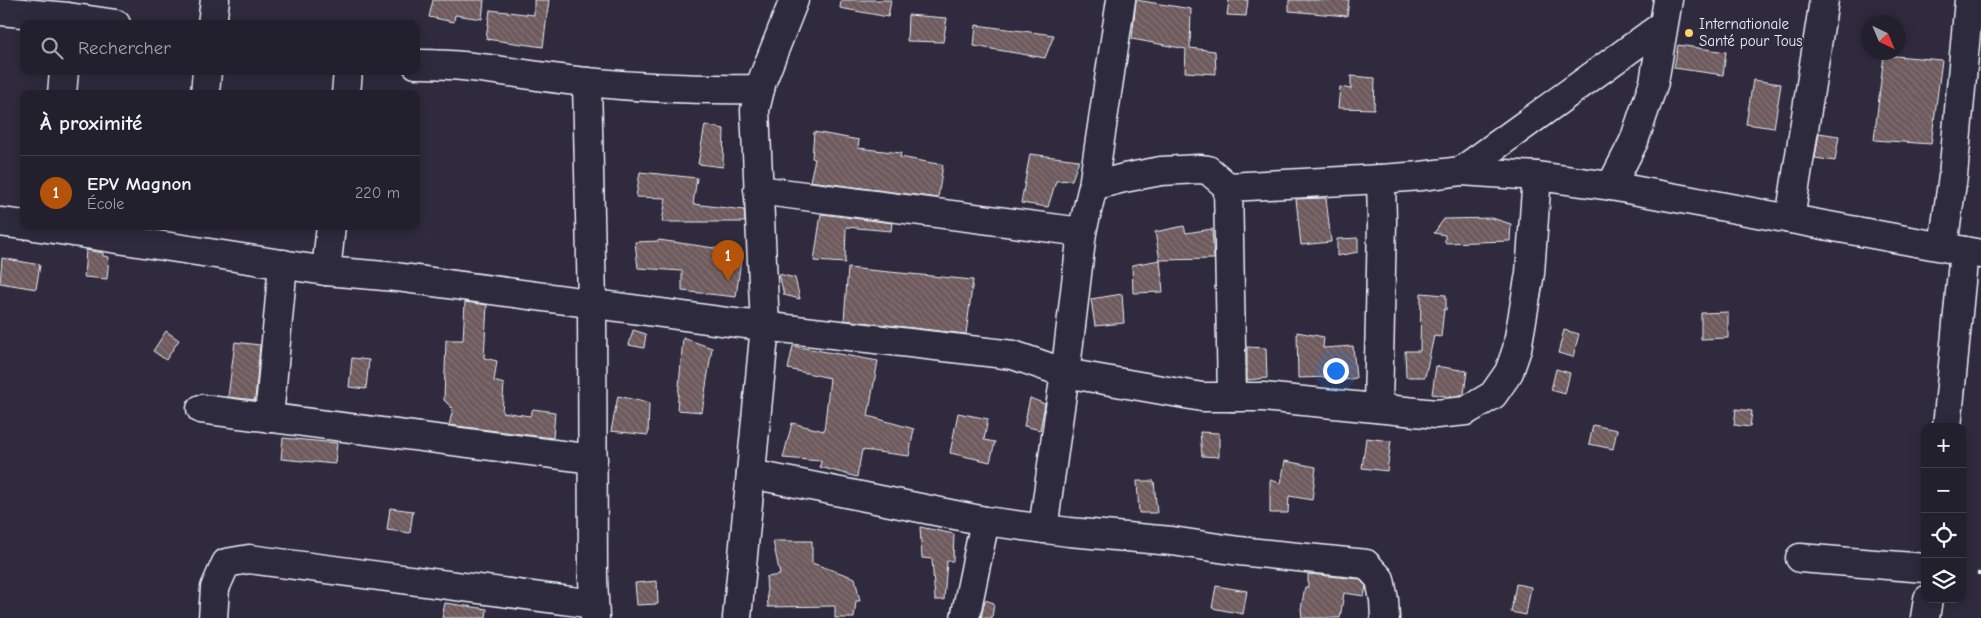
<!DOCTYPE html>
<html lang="fr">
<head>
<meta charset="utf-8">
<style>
  :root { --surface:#23202e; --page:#2b2836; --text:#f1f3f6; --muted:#a3a3aa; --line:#403e4a; --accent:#b45309 }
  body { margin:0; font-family:"Comic Neue",sans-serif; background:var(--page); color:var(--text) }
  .controls { position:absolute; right:15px; bottom:15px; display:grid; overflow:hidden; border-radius:10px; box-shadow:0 2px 12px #0003 }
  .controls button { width:45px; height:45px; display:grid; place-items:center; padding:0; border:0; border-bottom:1px solid var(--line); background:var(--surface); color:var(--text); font:25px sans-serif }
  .compass { position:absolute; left:1861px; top:15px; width:45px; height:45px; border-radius:50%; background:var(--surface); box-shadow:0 2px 12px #0003; rotate:136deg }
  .you { position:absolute; left:1335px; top:370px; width:18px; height:18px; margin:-12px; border:4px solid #fff; border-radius:50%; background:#1a73e8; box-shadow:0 0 0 8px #1a73e833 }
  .badge { display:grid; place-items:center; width:32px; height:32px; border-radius:50%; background:var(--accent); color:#fff; font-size:16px; font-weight:700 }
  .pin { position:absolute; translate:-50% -41px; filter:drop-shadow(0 1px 2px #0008) }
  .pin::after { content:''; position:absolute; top:26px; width:18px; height:15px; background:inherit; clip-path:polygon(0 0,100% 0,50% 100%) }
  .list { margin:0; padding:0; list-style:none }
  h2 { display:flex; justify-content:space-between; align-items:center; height:65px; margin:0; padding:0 20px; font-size:21px }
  h2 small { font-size:16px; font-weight:400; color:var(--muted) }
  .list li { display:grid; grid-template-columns:32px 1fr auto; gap:15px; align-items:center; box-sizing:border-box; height:75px; padding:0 20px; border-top:1px solid var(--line) }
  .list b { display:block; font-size:19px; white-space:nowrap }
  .list p { margin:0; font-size:16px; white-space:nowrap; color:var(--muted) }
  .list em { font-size:16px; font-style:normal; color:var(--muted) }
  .icon { flex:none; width:28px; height:28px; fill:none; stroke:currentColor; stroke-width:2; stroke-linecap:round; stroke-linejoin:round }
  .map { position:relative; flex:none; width:1981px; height:618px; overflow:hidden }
  .search { position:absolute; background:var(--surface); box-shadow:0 2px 12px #0003; left:20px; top:20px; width:400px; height:55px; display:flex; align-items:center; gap:12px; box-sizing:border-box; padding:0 18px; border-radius:10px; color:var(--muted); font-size:19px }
  .panel { position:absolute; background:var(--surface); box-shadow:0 2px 12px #0003; left:20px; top:90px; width:400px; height:140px; border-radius:10px }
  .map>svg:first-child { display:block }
</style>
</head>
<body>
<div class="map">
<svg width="1981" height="618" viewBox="0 0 1981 618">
  <defs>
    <pattern id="building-back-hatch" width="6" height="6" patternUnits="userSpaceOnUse" patternTransform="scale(1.25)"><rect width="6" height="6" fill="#6e5a5c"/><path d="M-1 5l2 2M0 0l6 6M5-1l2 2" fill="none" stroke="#837274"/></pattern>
  </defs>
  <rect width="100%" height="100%" fill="#2f2a3d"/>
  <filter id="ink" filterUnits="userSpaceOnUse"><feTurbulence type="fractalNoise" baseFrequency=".02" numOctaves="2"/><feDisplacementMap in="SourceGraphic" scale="10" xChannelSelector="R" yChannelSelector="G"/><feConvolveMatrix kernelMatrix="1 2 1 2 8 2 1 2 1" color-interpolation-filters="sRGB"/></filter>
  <g filter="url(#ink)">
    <g fill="url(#building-back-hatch)" stroke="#e8f1f8">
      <polygon points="433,0 484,0 482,19 455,15 454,22 429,17"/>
      <polygon points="534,0 549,0 543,47 486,39 490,10 534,15"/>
      <polygon points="841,0 891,0 888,17 840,8"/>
      <polygon points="1136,0 1191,9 1190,48 1215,51 1216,74 1185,72 1186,49 1132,39"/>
      <polygon points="1229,0 1248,0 1246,16 1227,15"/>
      <polygon points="1289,0 1349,0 1347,16 1289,11"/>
      <polygon points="908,15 947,18 943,42 907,41"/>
      <polygon points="976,25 1054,35 1045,58 974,46"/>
      <polygon points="1678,45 1726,52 1723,75 1674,68"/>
      <polygon points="1884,55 1942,60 1931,144 1874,140"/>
      <polygon points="1351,76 1375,78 1374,109 1338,108 1340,87 1351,89"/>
      <polygon points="1753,80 1781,84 1774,128 1746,124"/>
      <polygon points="705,125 724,129 723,167 698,164"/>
      <polygon points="814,132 859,140 858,148 901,153 900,157 943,165 938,198 810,181 815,159 812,158"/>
      <polygon points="1819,133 1839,136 1835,161 1815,158"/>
      <polygon points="1030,154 1079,160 1072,180 1056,181 1048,207 1021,203"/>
      <polygon points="640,172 697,178 693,204 744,210 745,222 662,222 666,198 636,197"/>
      <polygon points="1326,198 1331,242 1301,245 1296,199"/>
      <polygon points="821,214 892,223 891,231 846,227 845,263 814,261"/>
      <polygon points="1492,218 1511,224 1510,241 1445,243 1445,235 1434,233 1444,219"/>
      <polygon points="1184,226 1186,233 1212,229 1214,259 1160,260 1155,232"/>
      <polygon points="1358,238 1358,252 1337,256 1337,239"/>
      <polygon points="659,240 742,252 736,297 682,291 682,271 638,268 635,242 659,241"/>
      <polygon points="86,250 103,253 103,256 109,257 107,279 84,277"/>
      <polygon points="2,258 40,265 36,289 0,283"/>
      <polygon points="1160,260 1163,292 1133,293 1132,265"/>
      <polygon points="848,268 973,280 966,334 844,320"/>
      <polygon points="779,274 795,278 800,299 784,295"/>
      <polygon points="1421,293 1446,295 1446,310 1444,309 1441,337 1434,336 1425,377 1406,377 1405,351 1420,351"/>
      <polygon points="1122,294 1124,323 1095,326 1091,299"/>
      <polygon points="465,302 487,305 484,358 497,361 494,381 504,384 502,412 530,416 533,409 555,412 553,438 449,425 453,409 444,400 446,340 463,340"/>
      <polygon points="1728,312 1728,338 1701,339 1701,313"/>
      <polygon points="633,330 646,334 644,348 629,345"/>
      <polygon points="1564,330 1579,334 1573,357 1558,353"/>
      <polygon points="166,331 179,340 166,360 153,351"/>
      <polygon points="1297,332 1324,337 1323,348 1353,346 1356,378 1333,382 1333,377 1298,378"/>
      <polygon points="683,338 712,348 702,412 677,410"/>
      <polygon points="235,342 260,345 255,400 228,397"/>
      <polygon points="793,346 878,361 868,416 914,429 909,456 862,450 857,477 820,467 821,461 783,458 792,423 824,431 830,378 788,369"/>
      <polygon points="1247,347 1266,348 1267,378 1247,380"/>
      <polygon points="352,358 369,360 366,389 349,387"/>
      <polygon points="1436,366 1467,371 1464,394 1451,397 1432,394"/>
      <polygon points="1556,369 1570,373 1565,394 1551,390"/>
      <polygon points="618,396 649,403 648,435 611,431"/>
      <polygon points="1030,398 1045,404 1040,430 1024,426"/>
      <polygon points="1736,409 1752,411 1750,427 1734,425"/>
      <polygon points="958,413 988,419 984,440 995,442 990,462 950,453"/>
      <polygon points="1593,425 1617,430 1613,449 1589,444"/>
      <polygon points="1200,432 1219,433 1219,457 1202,456"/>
      <polygon points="283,438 337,443 335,464 281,459"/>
      <polygon points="1366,438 1391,441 1387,471 1362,468"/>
      <polygon points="1285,461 1316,467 1312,500 1289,496 1288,513 1270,513 1270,480 1281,483"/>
      <polygon points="1137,481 1154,481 1157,513 1139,513"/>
      <polygon points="390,508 413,511 410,533 387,530"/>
      <polygon points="920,527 954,534 953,561 947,561 944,600 935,600 932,559 922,558"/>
      <polygon points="773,541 812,541 812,563 855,578 860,601 856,601 854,618 835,618 835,606 768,607 766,577 780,575"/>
      <polygon points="1308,574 1359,579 1366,586 1364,596 1344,593 1340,618 1302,618 1301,609 1305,587 1308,587"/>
      <polygon points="657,581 658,604 637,605 635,583"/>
      <polygon points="1516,584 1531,587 1526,615 1511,612"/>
      <polygon points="1216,586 1247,591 1243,614 1212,608"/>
      <polygon points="985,600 994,603 992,618 981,618"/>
      <polygon points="445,603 487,609 486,618 442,618"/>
    </g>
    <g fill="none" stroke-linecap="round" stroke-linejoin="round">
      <defs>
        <g id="minor">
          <polyline points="0,11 68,17 116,24"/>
          <polyline points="212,24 215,0"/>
          <path d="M416,64C474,63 530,77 587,82C645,88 702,90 760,89"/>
          <polyline points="587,82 592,303 593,579 595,618"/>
          <polyline points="62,94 64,71"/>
          <polyline points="205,94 207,71"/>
          <polyline points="346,94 348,71"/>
          <polyline points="1461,171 1663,25"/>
          <polyline points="1093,186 1124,178 1161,171 1199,169 1208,170 1228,187 1381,179"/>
          <polyline points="1611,186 1634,141 1654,82 1668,0"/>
          <polyline points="1228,187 1232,397"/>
          <polyline points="758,190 1082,232"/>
          <polyline points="1790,219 1824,0"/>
          <polyline points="0,222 24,225"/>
          <polyline points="34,226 326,271"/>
          <polyline points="331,226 326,271 396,277 728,322 1013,355 1065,373 1202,397 1263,397 1436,414 1466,411 1493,395 1509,372 1517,349 1530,273 1537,176 1611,186 1981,254"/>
          <polyline points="1943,246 1953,176 1969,0"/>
          <polyline points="1378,408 1382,222 1381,179 1421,176 1461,171 1537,176"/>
          <polyline points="201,409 593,459"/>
          <polyline points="269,418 283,264"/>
          <polyline points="1947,427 1964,251"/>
          <polyline points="751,474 985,521 1069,532 1172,541 1239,551 1366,564 1380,579 1384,600 1385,618"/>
          <polyline points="1043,529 1068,351 1082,232 1093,186 1121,0"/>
          <polyline points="1800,558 1925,568"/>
          <polyline points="213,618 215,588 226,563 249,559 594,604"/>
          <polyline points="737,618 765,326 755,110 762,81 794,0"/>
          <polyline points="965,618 985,521"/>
          <polyline points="1925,618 1928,599"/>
        </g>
      </defs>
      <use href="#minor" stroke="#e8f1f8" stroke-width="31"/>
      <polyline stroke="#e8f1f8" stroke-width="3" stroke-dasharray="5 4" stroke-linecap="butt" points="1977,573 1981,574"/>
      <use href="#minor" stroke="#2f2a3d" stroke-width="28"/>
    </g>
  </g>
  <circle fill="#ffd166" stroke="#2f2a3d" stroke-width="2" cx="1689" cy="33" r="5"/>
  <g text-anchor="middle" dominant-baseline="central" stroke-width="4" stroke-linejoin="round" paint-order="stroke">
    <g font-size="15" fill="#e8f1f8" stroke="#2f2a3d" text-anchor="start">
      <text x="1699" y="24">Internationale<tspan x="1699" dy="17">Santé pour Tous</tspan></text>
    </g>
  </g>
</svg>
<div class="controls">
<button>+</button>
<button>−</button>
<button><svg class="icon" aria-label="locate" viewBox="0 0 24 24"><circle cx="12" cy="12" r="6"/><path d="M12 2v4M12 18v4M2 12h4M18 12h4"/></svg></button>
<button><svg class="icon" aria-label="layers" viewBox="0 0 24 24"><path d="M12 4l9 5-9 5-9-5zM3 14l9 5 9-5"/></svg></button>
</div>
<svg class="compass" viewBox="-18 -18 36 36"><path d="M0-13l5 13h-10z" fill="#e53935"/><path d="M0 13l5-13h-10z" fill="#a3a3aa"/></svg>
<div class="you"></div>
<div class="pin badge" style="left:728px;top:281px">1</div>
<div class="search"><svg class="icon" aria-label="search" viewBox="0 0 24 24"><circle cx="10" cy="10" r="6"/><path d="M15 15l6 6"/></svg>Rechercher</div>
<section class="panel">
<h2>À proximité<small></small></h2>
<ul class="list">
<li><span class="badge">1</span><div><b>EPV Magnon</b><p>École</p></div><em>220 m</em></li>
</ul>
</section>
</div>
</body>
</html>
